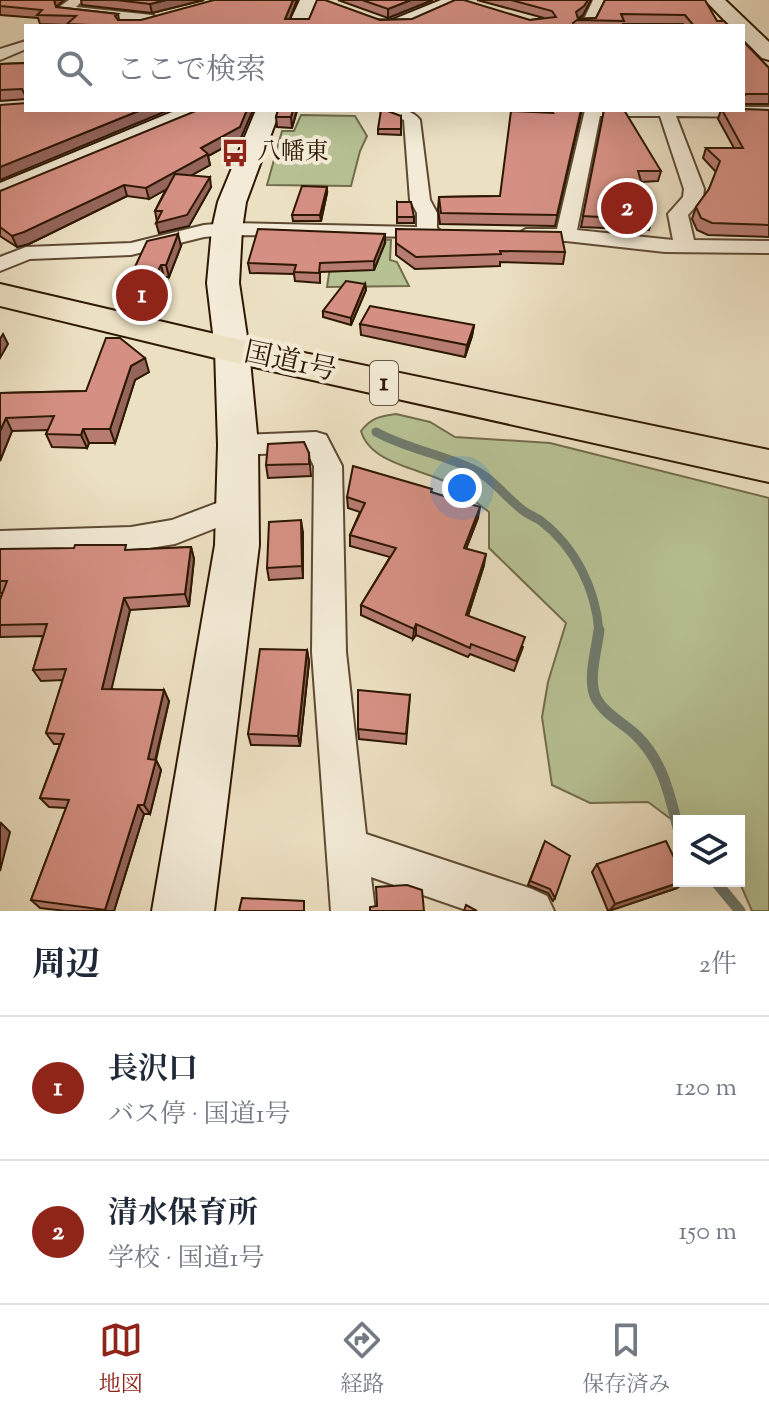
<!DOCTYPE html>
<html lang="ja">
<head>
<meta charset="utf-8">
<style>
  :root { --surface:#fff; --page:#f2f2f3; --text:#1f2937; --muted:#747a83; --line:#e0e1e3; --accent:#8f2418 }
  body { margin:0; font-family:"Sorts Mill Goudy","Noto Serif JP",serif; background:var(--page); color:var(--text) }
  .controls { position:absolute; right:24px; bottom:24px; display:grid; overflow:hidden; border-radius:0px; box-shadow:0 8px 32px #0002 }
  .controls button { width:72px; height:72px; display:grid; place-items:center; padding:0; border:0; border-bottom:2px solid var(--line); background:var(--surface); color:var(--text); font:40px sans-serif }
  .you { position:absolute; left:462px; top:488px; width:28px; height:28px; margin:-20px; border:6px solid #fff; border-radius:50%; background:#1a73e8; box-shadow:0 0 0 12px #1a73e833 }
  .badge { display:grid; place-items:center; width:52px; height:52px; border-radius:50%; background:var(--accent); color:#fff; font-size:26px; font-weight:700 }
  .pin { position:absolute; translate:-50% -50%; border:4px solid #fff; box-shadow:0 2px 8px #0006 }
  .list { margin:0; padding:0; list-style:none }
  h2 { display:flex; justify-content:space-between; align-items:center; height:104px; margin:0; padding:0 32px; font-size:34px }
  h2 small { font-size:26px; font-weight:400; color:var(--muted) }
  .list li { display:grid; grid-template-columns:52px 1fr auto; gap:24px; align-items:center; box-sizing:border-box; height:144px; padding:0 32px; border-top:2px solid var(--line) }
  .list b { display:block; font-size:30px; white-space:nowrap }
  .list p { margin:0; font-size:26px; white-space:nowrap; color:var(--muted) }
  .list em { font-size:26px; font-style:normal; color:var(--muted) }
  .icon { flex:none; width:44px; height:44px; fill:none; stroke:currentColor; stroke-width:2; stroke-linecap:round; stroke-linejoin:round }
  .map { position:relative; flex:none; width:769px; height:911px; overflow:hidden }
  .search { position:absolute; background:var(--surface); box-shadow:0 8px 32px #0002; left:24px; right:24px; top:24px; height:88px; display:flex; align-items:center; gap:20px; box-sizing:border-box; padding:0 28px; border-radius:0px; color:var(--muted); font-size:30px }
  .sheet { height:392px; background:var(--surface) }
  nav { display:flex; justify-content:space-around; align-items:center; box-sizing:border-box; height:112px; border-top:2px solid var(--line); background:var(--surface); font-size:22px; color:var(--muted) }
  nav a { display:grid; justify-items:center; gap:4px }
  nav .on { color:var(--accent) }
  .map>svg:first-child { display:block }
</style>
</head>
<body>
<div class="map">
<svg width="769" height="911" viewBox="0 0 769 911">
  <rect width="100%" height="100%" fill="#ece0c2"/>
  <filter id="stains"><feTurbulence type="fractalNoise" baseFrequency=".0025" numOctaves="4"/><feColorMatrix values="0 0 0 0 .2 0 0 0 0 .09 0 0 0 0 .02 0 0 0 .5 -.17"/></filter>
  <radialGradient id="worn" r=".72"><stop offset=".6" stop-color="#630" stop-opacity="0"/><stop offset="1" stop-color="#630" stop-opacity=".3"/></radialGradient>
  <g fill="#b7c294" stroke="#736d4c" stroke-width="2">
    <polygon points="301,115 355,116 367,136 360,151 351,186 267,185 282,131 294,131"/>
    <polygon points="356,238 391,240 390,260 397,262 409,286 327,287 331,261"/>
    <path d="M396,414L430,422L455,437L550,443L769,498V911H752L739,881V821H679V825L648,802L590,803L552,785L542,717L548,682L566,623L489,548V512C477,503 465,493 452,485C426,469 371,466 361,431C371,418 380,416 396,414Z"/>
  </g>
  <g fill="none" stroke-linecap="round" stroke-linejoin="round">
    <path stroke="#6f7b6e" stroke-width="9" d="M376,432C407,449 441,454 473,469C491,477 505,496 520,508C526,514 534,516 541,521C575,547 596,589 599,632"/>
    <g stroke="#6f7b6e" stroke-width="11">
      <path d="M599,630C597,649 587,680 596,698C605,715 624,723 637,736C664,763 670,797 679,832"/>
      <polyline points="715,881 740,911"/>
    </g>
    <defs>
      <g id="street">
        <polygon points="69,0 83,0 76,7 152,15 159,19 152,23 59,13 59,7"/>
        <polygon points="593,0 605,0 592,26 578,26 577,22 585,17"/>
        <polygon points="26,41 26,49 0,60 0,49"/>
        <path d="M743,107H769V117L676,116L704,189L703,198L688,215L694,240L769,241V253L665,252L566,241H526L516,235L526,229H557L585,110H743ZM600,116H660L684,189L683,197L668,214L673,240L577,230Z"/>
        <path d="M379,110C394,110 411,107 420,120L430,200L437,213V228L443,233L440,237L227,235L204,237L131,255L30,259L0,271V257L26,247L131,243L204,225L227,223L417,227V213L410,200L404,120Z"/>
        <polygon points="316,432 326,435 342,466 346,652 366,834 532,889 547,896 554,911 469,911 371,877 375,911 331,911 312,652 314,466 307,452 238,455 228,452 224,445 228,438 238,435"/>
        <polygon points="238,495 249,499 253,507 249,515 175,544 131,551 0,555 0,531 131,527 172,520"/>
      </g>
      <g id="secondary">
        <polygon points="300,0 318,0 308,26 288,26"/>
        <polygon points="441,0 466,0 411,26 384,26 387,22"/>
        <polygon points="705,0 725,0 769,42 769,60 762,58 743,39 743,26 730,26"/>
        <polygon points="177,110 209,110 205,115 0,201 0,183"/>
        <polygon points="256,110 280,110 246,202 242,229 239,283 249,350 258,445 259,545 214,911 152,911 215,545 218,445 215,350 207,283 212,229 218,202"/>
      </g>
      <polygon id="highway" points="0,284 232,338 769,450 769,482 232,362 0,306"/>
    </defs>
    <use href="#street" stroke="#5e4a33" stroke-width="4"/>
    <use href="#secondary" stroke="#2f1803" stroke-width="4"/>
    <use href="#highway" stroke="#2f1803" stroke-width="4"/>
    <use href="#street" fill="#f3ebd7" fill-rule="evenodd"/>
    <use href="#secondary" fill="#f3ebd7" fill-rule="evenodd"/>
    <use href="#highway" fill="#ece0c2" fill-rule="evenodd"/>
  </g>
  <g fill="#b77c71" stroke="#2f1803" stroke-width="2">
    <polygon points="0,0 64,0 56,7 118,14 119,20 141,20 297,0 290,19 530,20 544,18 477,0 591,0 583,15 578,19 596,18 605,0 717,21 729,26 684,26 683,24 623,24 623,26 67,26 67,25 40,24 38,18 0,15"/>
    <polygon points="81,0 204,0 152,13 82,5"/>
    <polygon points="338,0 433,0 388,18"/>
    <polygon points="743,41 769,68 769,104 743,104"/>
    <polygon points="26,63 26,99 0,101 0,64"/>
    <polygon points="278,110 312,110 312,111 297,111 292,128 277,127 276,117"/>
    <polygon points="545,110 582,110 555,226 440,224 438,209 439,197 500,196 546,112"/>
    <polygon points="604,110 661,171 658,181 641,182 652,220 649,230 581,227"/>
    <polygon points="721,110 769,110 769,237 708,235 697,230 692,219 696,207 709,189 716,172 703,158 706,148 734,148 718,119"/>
    <polygon points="401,116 401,135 378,134 378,129"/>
    <polygon points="241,138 208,156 210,165 190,176 211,187 189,226 159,233 155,211 166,189 149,199 127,196 29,244 17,247 0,236 0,191"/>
    <polygon points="327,193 321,221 293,221 292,215"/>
    <polygon points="397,202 414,217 414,223 397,223"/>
    <polygon points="396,229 565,252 563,264 500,262 500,266 415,269 396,255"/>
    <polygon points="385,243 374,270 320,272 320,283 295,281 294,274 250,273 248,263"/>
    <polygon points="181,246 169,277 164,277 161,284 137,283 133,271"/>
    <polygon points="365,284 366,290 351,325 323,317 323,311"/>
    <polygon points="360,324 474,325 472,336 465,357 361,335"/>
    <polygon points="149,372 135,380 115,443 89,443 87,448 52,447 46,434 48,430 12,431 0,461 0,393 86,391"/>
    <polygon points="309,453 311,476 268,478 266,465"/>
    <polygon points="432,492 478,518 466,549 484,565 468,616 523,647 514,671 470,654 468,657 416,635 413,639 361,615 361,605 390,557 350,546 350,535 360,512 348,508 347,497"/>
    <polygon points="303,533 303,578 269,580 267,568"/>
    <polygon points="191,547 194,559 189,606 130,610 111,689 169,701 156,760 161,770 150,814 144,814 114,911 66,911 40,908 31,900 66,808 49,807 40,798 60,744 54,744 46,733 63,680 41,681 33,670 43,636 0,637 0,600 2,593 0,593 0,549 129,550"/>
    <polygon points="307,650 309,662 300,746 251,745 248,734"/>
    <polygon points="410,695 406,744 359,739 358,729"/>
    <polygon points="543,846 555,898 553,901 548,893 528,885"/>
    <polygon points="597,864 685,881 677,888 608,911 592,872"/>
  </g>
  <g fill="#95655c" stroke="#2f1803" stroke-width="2">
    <polygon points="54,0 64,0 56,7"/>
    <polygon points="166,0 204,0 152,13 150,4"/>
    <polygon points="293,0 297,0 287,26 285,19"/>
    <polygon points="411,0 433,0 388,18 388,9"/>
    <polygon points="588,0 591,0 583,15 574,21 576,12"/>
    <polygon points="141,110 169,110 0,180 0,167"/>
    <polygon points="247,110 253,110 241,138 208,156 210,165 149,199 146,188 201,148"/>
    <polygon points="293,110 297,110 292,128 291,117"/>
    <polygon points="210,177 211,187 189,226 159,233 156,223"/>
    <polygon points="124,185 127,196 29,244 17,247 12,236"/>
    <polygon points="327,187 327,193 321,221 320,215"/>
    <polygon points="178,234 181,246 169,277 166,265"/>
    <polygon points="385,234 385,243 374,270 374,261"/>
    <polygon points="161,265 164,277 161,284 158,271"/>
    <polygon points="365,284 366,290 351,325 351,318"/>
    <polygon points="474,325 472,336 465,357 467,345"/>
    <polygon points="3,334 8,344 0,358 0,339"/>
    <polygon points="145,358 149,372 135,380 115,443 110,429 131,366"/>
    <polygon points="6,418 12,431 0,461 0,431"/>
    <polygon points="83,429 89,443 87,448 81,435"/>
    <polygon points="480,507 478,518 462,559 464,548"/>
    <polygon points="301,520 303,533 303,578 302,566"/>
    <polygon points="191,547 194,559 189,606 185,594"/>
    <polygon points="486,554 484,565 465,625 466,615"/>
    <polygon points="124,598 130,610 109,700 102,689"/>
    <polygon points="416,624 416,635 413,639 414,629"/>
    <polygon points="307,650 309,662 300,746 298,736"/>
    <polygon points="164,690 169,701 153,769 148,759"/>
    <polygon points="156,760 161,770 150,814 144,805"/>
    <polygon points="138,805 144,814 114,911 106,911 105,910"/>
    <polygon points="1,823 10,832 0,871 0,826"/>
    <polygon points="685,881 677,888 609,911 615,904"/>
  </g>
  <g fill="#d59083" stroke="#2f1803" stroke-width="2">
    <polygon points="0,0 54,0 56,7 118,14 115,16 118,20 141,20 214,0 293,0 285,19 309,19 317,0 325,0 380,20 412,19 455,0 464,0 530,20 556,17 552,11 511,0 588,0 584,6 576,12 578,19 596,18 605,0 705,0 717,21 724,21 729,26 694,26 685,15 621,14 624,21 577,20 573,23 574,26 116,26 67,24 76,16 37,15 42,10 0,6"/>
    <polygon points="116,0 166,0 150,4"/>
    <polygon points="362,0 411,0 388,9"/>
    <polygon points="743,41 769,68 769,94 746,94 743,97"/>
    <polygon points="26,63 26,97 22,89 0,90 0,64"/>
    <polygon points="26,103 26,110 141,110 0,167 0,105"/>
    <polygon points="743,109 769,110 769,225 712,223 701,218 696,207 709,189 720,161 706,148 743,148 722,110"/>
    <polygon points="198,110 247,110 240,127 201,148 208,154 146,188 124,185 24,232 12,236 0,227 0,191"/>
    <polygon points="278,110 293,110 291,117 276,117"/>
    <polygon points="381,110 385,110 401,116 401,129 378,129"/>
    <polygon points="551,110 581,110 557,215 441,213 439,197 500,196 511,111 553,113"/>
    <polygon points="604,110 624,110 661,171 638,171 652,220 583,216"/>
    <polygon points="175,174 210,177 187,215 156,223 162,211 155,211"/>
    <polygon points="302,186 327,187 320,215 292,215"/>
    <polygon points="397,202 411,202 414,217 397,217"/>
    <polygon points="258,229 385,234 374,261 320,263 319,273 294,272 296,265 248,263"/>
    <polygon points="396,229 561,232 565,252 500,251 501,254 416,257 396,243"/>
    <polygon points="178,234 166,265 161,265 158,271 133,271 147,241"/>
    <polygon points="346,281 365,284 351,318 323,311"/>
    <polygon points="370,306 474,325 467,345 360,324"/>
    <polygon points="106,338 120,338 145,358 131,366 110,429 83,429 81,435 46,434 54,416 6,418 0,431 0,393 86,391"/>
    <polygon points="304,442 309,453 309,464 266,465 268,444"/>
    <polygon points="353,466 432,489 431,492 480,507 464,548 486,554 466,615 525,637 516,661 471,644 470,648 416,624 414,629 361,605 396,548 350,535 365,503 347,497"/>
    <polygon points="301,520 302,566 267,568 269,522"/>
    <polygon points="75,545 126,545 125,550 191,547 185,594 124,598 102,689 164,690 148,759 156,760 144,805 138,805 105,910 31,900 69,800 40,798 64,734 46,733 66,669 33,670 47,624 0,625 0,600 7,581 0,581 0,549 74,548"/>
    <polygon points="260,649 307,650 298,736 248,734"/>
    <polygon points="358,690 410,695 406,734 358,729"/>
    <polygon points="545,841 570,856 555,898 550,889 530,881"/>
    <polygon points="666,841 679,868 679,881 684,881 615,904 597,864"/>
    <polygon points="407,885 422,890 424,911 370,911 370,907 377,906 376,887"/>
    <polygon points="242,898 304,901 304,911 239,911"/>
    <polygon points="466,905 477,911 464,911"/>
  </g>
  <defs>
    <symbol id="bus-bare" viewBox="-9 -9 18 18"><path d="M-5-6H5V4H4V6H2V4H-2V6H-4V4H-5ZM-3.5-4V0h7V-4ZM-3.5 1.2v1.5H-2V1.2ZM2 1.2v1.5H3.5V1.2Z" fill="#8f2418" stroke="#f3ebd7" stroke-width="2.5" paint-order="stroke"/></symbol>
  </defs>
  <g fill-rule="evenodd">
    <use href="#bus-bare" x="215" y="133" width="40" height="40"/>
  </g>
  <g text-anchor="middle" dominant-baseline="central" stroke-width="8" stroke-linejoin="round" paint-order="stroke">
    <g font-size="24" fill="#2f1803" stroke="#f3ebd7" text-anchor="start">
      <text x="257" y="153">八幡東</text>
    </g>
    <rect fill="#f3ebd7" stroke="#6a5743" stroke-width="2" x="370" y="361" width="28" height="44" rx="6"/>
    <g font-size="26" font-weight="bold" fill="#2f1803">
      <text x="384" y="383">1</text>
    </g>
    <g font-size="28" fill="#2f1803" stroke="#f3ebd7">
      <text transform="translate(290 363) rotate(12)">国道1号</text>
    </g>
  </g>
  <rect width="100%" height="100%" filter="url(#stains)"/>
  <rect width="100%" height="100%" fill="url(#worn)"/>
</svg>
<div class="controls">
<button><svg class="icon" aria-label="layers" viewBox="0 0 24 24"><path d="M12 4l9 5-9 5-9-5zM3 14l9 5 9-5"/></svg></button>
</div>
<div class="you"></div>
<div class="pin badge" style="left:142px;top:295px">1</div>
<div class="pin badge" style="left:627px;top:208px">2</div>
<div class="search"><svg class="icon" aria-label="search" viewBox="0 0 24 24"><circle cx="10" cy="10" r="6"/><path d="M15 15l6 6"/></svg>ここで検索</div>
</div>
<section class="sheet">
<h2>周辺<small>2件</small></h2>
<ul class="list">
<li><span class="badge">1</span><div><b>長沢口</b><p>バス停 · 国道1号</p></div><em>120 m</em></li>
<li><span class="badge">2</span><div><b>清水保育所</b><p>学校 · 国道1号</p></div><em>150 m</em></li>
</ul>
</section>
<nav>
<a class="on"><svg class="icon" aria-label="map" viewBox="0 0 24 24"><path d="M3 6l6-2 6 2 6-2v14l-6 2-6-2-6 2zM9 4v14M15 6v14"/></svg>地図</a>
<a><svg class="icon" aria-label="directions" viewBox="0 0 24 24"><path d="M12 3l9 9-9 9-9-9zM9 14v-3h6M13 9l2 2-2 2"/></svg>経路</a>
<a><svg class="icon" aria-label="saved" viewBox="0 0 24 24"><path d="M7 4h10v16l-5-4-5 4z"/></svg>保存済み</a>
</nav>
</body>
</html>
